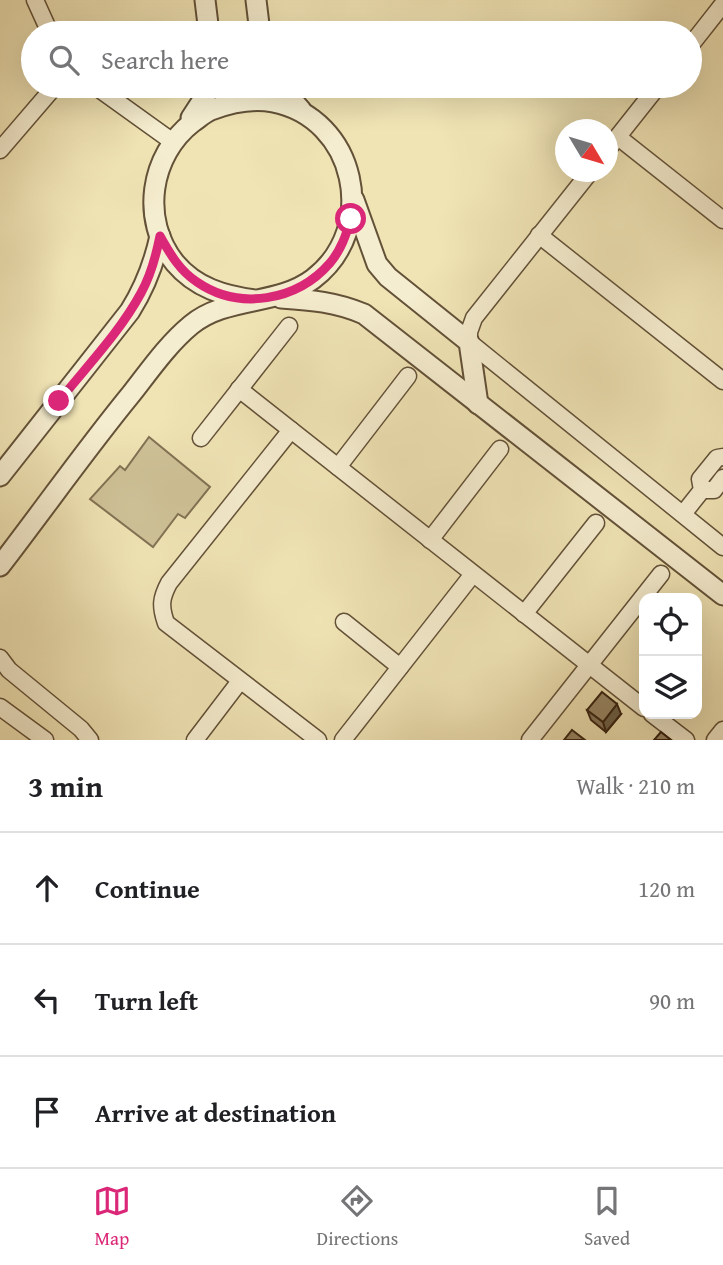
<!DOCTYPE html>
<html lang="en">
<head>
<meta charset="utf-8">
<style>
  :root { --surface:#fff; --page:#f6f6f6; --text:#202124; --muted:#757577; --line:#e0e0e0; --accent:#db2777 }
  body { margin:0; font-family:"Gentium Book Plus",serif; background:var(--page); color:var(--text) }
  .controls { position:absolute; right:21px; bottom:21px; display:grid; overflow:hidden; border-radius:14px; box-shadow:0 7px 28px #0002 }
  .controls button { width:63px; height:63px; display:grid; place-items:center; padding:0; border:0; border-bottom:2px solid var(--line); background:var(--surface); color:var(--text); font:35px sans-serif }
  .compass { position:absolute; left:555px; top:119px; width:63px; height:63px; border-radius:50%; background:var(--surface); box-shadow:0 7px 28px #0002; rotate:128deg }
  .stop { position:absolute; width:21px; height:21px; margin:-16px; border:5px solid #db2777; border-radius:50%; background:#fff }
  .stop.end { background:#db2777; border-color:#fff; box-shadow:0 2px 7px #0008 }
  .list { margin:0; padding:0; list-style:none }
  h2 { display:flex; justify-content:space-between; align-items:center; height:91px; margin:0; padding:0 28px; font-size:30px }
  h2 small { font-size:23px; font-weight:400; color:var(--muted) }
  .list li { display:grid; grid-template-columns:46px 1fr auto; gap:21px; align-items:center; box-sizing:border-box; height:112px; padding:0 28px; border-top:2px solid var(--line) }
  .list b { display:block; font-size:26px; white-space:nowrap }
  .list em { font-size:23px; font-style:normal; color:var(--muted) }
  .icon { flex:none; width:38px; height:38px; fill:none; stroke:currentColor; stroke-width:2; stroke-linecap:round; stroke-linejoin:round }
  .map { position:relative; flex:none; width:723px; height:740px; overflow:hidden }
  .search { position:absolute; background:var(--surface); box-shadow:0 7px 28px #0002; left:21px; right:21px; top:21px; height:77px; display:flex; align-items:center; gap:18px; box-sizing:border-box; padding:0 24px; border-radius:38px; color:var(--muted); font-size:26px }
  .sheet { height:427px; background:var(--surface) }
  nav { display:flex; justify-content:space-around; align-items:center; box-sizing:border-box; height:98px; border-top:2px solid var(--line); background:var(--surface); font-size:19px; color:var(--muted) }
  nav a { display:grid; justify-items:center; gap:4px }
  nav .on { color:var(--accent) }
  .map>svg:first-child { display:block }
</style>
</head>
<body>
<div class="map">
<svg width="723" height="740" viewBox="0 0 723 740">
  <rect width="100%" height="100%" fill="#f0e4b5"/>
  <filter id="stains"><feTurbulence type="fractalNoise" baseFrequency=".00286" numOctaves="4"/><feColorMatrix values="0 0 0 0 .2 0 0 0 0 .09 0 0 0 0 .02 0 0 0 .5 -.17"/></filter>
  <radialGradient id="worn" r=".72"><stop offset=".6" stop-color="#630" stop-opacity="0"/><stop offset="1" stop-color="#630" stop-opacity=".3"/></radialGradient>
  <polygon fill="#d0c399" stroke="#827254" stroke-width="2" points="149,437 210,487 185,518 178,514 153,547 90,499 120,466 125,470"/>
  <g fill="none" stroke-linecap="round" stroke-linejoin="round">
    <defs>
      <g id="minor">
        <polyline points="35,0 50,33"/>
        <polyline points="690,46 723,4"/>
        <polyline points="95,86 173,142"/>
        <polyline points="618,137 723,220"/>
        <polyline points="608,149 658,86"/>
        <polyline points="0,150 55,86"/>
        <polyline points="590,172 474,318 469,332 469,342 723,547"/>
        <polyline points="539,235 723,381"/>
        <polyline points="239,389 644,708"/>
        <path d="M291,430L169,583C161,598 160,606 166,623L318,740"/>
        <polyline points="201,438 289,326"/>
        <polyline points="338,467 408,376"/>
        <polyline points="702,490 714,490 723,478"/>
        <polyline points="683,514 702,490 700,479 717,458 723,457"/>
        <polyline points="430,540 500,449"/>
        <polyline points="524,614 596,523"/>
        <polyline points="344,622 400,667"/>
        <polyline points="0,658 9,670 81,729 90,740"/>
        <polyline points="0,707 45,740"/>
        <polyline points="652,714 686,740"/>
        <polyline points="195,740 240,681"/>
        <polyline points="343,740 473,574"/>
        <polyline points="530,740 661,574"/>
        <polyline points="715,740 723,730"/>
      </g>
      <g id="tertiary">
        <polyline points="205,0 209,33"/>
        <polyline points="256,0 260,33"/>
        <polyline points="280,86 301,110"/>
        <polyline points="191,118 206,95 208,86"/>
        <polyline points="354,200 377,264 388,277 469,342 478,404"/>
        <path d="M281,298C311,300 336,302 364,314L723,595"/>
        <path d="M0,476L130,311C145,287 154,264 160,236"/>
        <path d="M0,566C44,509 86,449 132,393C150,370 168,344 191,325C226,296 277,306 313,279C380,228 356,118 273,102C252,98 230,103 211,110C204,113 199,118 193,122C150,155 140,220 175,263C196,288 224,296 255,300"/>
      </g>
    </defs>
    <use href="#minor" stroke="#635138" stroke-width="19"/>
    <use href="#tertiary" stroke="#635138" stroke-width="23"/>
    <use href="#minor" stroke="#f5edcf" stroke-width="16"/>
    <use href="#tertiary" stroke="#f5edcf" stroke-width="19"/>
  </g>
  <polygon fill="#817357" stroke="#34200f" stroke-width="2" points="587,710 621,714 606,732 591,720"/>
  <polygon fill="#695e47" stroke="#34200f" stroke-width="2" points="617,704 621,714 606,732 603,722"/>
  <g fill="#968665" stroke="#34200f" stroke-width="2">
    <polygon points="602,692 617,704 603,722 587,710"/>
    <polygon points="572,730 585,740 564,740"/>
    <polygon points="661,732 671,740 654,740"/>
  </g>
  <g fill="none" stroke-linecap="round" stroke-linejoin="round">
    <path stroke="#db2777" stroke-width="9" d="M59,401C87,366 120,332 141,293C151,275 156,256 160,236C170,254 180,271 197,282C239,311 297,301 330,263C341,250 346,235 351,219"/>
  </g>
  <rect width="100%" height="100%" filter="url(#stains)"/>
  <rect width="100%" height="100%" fill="url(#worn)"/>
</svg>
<div class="controls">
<button><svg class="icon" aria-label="locate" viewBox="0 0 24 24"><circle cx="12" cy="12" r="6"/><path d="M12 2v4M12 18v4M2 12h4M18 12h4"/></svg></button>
<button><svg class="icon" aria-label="layers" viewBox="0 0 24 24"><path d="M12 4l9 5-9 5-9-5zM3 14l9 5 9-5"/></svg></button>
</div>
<svg class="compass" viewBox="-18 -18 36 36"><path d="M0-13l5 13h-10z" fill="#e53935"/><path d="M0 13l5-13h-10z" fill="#757577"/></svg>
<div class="stop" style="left:351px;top:219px"></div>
<div class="stop end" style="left:59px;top:401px"></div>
<div class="search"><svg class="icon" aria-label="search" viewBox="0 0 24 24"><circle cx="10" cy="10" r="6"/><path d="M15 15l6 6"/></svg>Search here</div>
</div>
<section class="sheet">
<h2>3 min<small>Walk · 210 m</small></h2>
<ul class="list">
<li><svg class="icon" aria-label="ahead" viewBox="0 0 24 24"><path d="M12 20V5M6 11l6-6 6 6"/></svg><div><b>Continue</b></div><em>120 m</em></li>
<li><svg class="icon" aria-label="left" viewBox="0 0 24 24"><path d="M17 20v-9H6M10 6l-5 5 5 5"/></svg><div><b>Turn left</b></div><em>90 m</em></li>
<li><svg class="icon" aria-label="arrive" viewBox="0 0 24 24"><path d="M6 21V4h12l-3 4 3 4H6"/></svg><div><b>Arrive at destination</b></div></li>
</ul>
</section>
<nav>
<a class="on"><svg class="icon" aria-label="map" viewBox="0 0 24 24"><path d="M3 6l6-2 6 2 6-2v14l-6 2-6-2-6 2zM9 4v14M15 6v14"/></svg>Map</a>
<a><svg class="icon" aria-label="directions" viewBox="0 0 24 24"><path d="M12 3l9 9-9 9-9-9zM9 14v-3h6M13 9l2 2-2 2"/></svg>Directions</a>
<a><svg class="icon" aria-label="saved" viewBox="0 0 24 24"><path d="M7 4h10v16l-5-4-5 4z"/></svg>Saved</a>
</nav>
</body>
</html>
